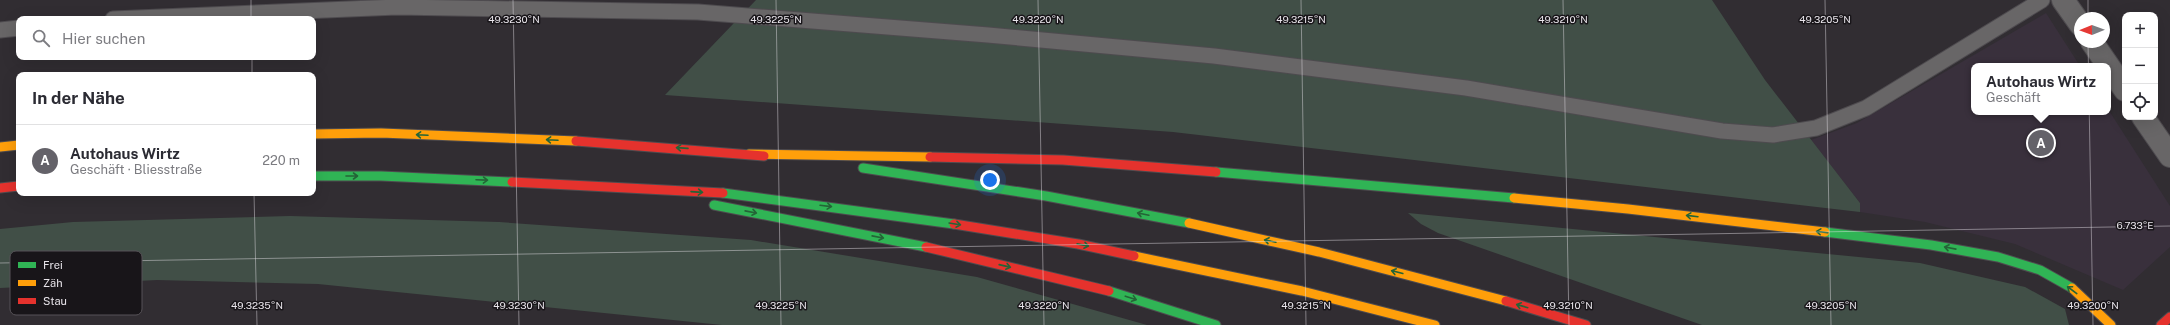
<!DOCTYPE html>
<html lang="de">
<head>
<meta charset="utf-8">
<style>
  :root { --surface:#fff; --page:#f2f2f3; --text:#2b2b33; --muted:#7c7c81; --line:#e1e1e2; --accent:#646269 }
  body { margin:0; font-family:"Public Sans",sans-serif; background:var(--page); color:var(--text) }
  .controls { position:absolute; right:12px; top:12px; display:grid; overflow:hidden; border-radius:8px; box-shadow:0 4px 16px #0002 }
  .controls button { width:36px; height:36px; display:grid; place-items:center; padding:0; border:0; border-bottom:1px solid var(--line); background:var(--surface); color:var(--text); font:20px sans-serif }
  .compass { position:absolute; left:2074px; top:12px; width:36px; height:36px; border-radius:50%; background:var(--surface); box-shadow:0 4px 16px #0002; rotate:269deg }
  .you { position:absolute; left:990px; top:180px; width:14px; height:14px; margin:-10px; border:3px solid #fff; border-radius:50%; background:#1a73e8; box-shadow:0 0 0 6px #1a73e833 }
  .badge { display:grid; place-items:center; width:26px; height:26px; border-radius:50%; background:var(--accent); color:#fff; font-size:13px; font-weight:700 }
  .pin { position:absolute; translate:-50% -50%; border:2px solid #fff; box-shadow:0 1px 4px #0006 }
  .popup { position:absolute; left:1971px; top:63px; width:140px; height:52px; box-sizing:border-box; display:grid; place-content:center; border-radius:8px; background:var(--surface); filter:drop-shadow(0 1px 3px #0005); font-size:13px; white-space:nowrap; color:var(--muted) }
  .popup b { font-size:15px; color:var(--text) }
  .popup::after { content:''; position:absolute; left:50%; top:100%; margin-left:-8px; border:8px solid transparent; border-top-color:var(--surface) }
  .list { margin:0; padding:0; list-style:none }
  h2 { display:flex; justify-content:space-between; align-items:center; height:52px; margin:0; padding:0 16px; font-size:17px }
  h2 small { font-size:13px; font-weight:400; color:var(--muted) }
  .list li { display:grid; grid-template-columns:26px 1fr auto; gap:12px; align-items:center; box-sizing:border-box; height:72px; padding:0 16px; border-top:1px solid var(--line) }
  .list b { display:block; font-size:15px; white-space:nowrap }
  .list p { margin:0; font-size:13px; white-space:nowrap; color:var(--muted) }
  .list em { font-size:13px; font-style:normal; color:var(--muted) }
  .icon { flex:none; width:22px; height:22px; fill:none; stroke:currentColor; stroke-width:2; stroke-linecap:round; stroke-linejoin:round }
  .map { position:relative; flex:none; width:2170px; height:325px; overflow:hidden }
  .search { position:absolute; background:var(--surface); box-shadow:0 4px 16px #0002; left:16px; top:16px; width:300px; height:44px; display:flex; align-items:center; gap:10px; box-sizing:border-box; padding:0 14px; border-radius:8px; color:var(--muted); font-size:15px }
  .panel { position:absolute; background:var(--surface); box-shadow:0 4px 16px #0002; left:16px; top:72px; width:300px; height:124px; border-radius:8px }
  .map>svg:first-child { display:block }
</style>
</head>
<body>
<div class="map">
<svg width="2170" height="325" viewBox="0 0 2170 325">
  <rect width="100%" height="100%" fill="#312d32"/>
  <polygon fill="#39303c" points="2046,13 2080,66 1974,66 1974,112 2108,112 2108,109 2170,206 2170,247 2123,290 2015,244 1925,222 1860,212 1860,203 1811,140 1857,123"/>
  <g fill="#414f47">
    <polygon points="756,0 1712,0 1765,80 1860,203 1860,212 1173,132 665,95"/>
    <polygon points="1408,213 1920,263 2025,287 2065,309 2069,325 1702,325 1438,233 1421,224"/>
    <polygon points="290,216 499,222 751,240 977,277 1147,325 722,325 318,284 157,280 0,288 0,229 73,222"/>
  </g>
  <g fill="none" stroke-linecap="round" stroke-linejoin="round">
    <defs>
      <g id="lane">
        <polyline points="113,19 397,7 698,12 988,35 1214,56 1466,88 1722,131 1773,135 1816,128 1866,108 2042,0"/>
        <polyline points="0,30 19,28"/>
      </g>
      <g id="street">
        <polyline points="2063,0 2080,24"/>
        <polyline points="2092,42 2125,90"/>
        <polyline points="2143,117 2170,156"/>
      </g>
      <g id="fast">
        <polyline points="863,168 1046,196 1189,223"/>
        <polyline points="1216,172 1514,198"/>
        <polyline points="313,176 381,176 512,182"/>
        <polyline points="723,193 954,224"/>
        <polyline points="714,205 926,247"/>
        <polyline points="1825,232 1931,245 1998,257 2040,270 2072,288"/>
        <polyline points="1109,291 1216,325"/>
      </g>
      <g id="slow">
        <polyline points="313,134 381,133 576,141"/>
        <polyline points="0,147 19,145"/>
        <polyline points="749,154 930,157"/>
        <polyline points="1514,198 1628,209 1825,232"/>
        <polyline points="1189,223 1319,252 1506,301"/>
        <polyline points="1134,256 1302,291 1435,325"/>
        <polyline points="2072,288 2111,325"/>
      </g>
      <g id="jam">
        <polyline points="576,141 764,156"/>
        <polyline points="930,157 1063,160 1216,172"/>
        <polyline points="512,182 723,193"/>
        <polyline points="0,188 19,186"/>
        <polyline points="954,224 1078,244 1134,256"/>
        <polyline points="926,247 1109,291"/>
        <polyline points="1506,301 1586,325"/>
        <polyline points="2161,325 2170,317"/>
      </g>
    </defs>
    <use href="#lane" stroke="#4e4b4f" stroke-width="17"/>
    <use href="#street" stroke="#4e4b4f" stroke-width="24"/>
    <use href="#fast" stroke="#4e4b4f" stroke-width="11"/>
    <use href="#slow" stroke="#4e4b4f" stroke-width="11"/>
    <use href="#jam" stroke="#4e4b4f" stroke-width="11"/>
    <use href="#lane" stroke="#686667" stroke-width="15"/>
    <use href="#street" stroke="#686667" stroke-width="22"/>
    <use href="#fast" stroke="#30b455" stroke-width="9"/>
    <use href="#slow" stroke="#ff9f0a" stroke-width="9"/>
    <use href="#jam" stroke="#e5322d" stroke-width="9"/>
  </g>
  <defs><path id="oneway-shaft" d="M-6 0H5M1.5-3L5.5 0L1.5 3" fill="none" stroke-width="1.6" stroke-linecap="round" stroke-linejoin="round"/></defs>
  <g stroke="#246437">
    <use href="#oneway-shaft" transform="translate(422 135) rotate(-177)"/>
    <use href="#oneway-shaft" transform="translate(552 140) rotate(-177)"/>
    <use href="#oneway-shaft" transform="translate(682 148) rotate(-176)"/>
    <use href="#oneway-shaft" transform="translate(352 176)"/>
    <use href="#oneway-shaft" transform="translate(482 180) rotate(2)"/>
    <use href="#oneway-shaft" transform="translate(697 192) rotate(4)"/>
    <use href="#oneway-shaft" transform="translate(826 206) rotate(7)"/>
    <use href="#oneway-shaft" transform="translate(751 212) rotate(11)"/>
    <use href="#oneway-shaft" transform="translate(1143 214) rotate(-168)"/>
    <use href="#oneway-shaft" transform="translate(1692 216) rotate(-173)"/>
    <use href="#oneway-shaft" transform="translate(955 224) rotate(9)"/>
    <use href="#oneway-shaft" transform="translate(1822 232) rotate(-173)"/>
    <use href="#oneway-shaft" transform="translate(878 237) rotate(11)"/>
    <use href="#oneway-shaft" transform="translate(1270 241) rotate(-168)"/>
    <use href="#oneway-shaft" transform="translate(1083 245) rotate(11)"/>
    <use href="#oneway-shaft" transform="translate(1950 248) rotate(-169)"/>
    <use href="#oneway-shaft" transform="translate(1005 266) rotate(13)"/>
    <use href="#oneway-shaft" transform="translate(1397 272) rotate(-166)"/>
    <use href="#oneway-shaft" transform="translate(2072 290) rotate(-143)"/>
    <use href="#oneway-shaft" transform="translate(1131 298) rotate(18)"/>
    <use href="#oneway-shaft" transform="translate(1522 306) rotate(-164)"/>
  </g>
  <path fill="none" stroke="#e9e5eb" stroke-width="1" stroke-opacity="0.45" d="M251,0V19M513,0L519,325M776,0L781,325M1038,0L1044,325M1301,0L1306,325M1563,0L1569,325M1825,0L1831,325M2088,0V18M2088,42L2093,325M252,57V75M254,193L257,325M0,263L2170,226"/>
  <rect x="10" y="251" width="132" height="64" rx="6" fill="#181519" stroke="#575358" stroke-width="1"/>
  <rect x="18" y="262" width="18" height="6" fill="#30b455"/>
  <rect x="18" y="280" width="18" height="6" fill="#ff9f0a"/>
  <rect x="18" y="298" width="18" height="6" fill="#e5322d"/>
  <g font-size="11" fill="#e9e5eb">
    <text x="43" y="269">Frei</text>
    <text x="43" y="287">Zäh</text>
    <text x="43" y="305">Stau</text>
  </g>
  <g font-size="10" text-anchor="middle" fill="#e9e5eb" stroke="#181519" stroke-width="3" stroke-linejoin="round" paint-order="stroke">
    <text x="514" y="23">49.3230°N</text>
    <text x="776" y="23">49.3225°N</text>
    <text x="1038" y="23">49.3220°N</text>
    <text x="1301" y="23">49.3215°N</text>
    <text x="1563" y="23">49.3210°N</text>
    <text x="1825" y="23">49.3205°N</text>
    <text x="2135" y="229">6.733°E</text>
    <text x="257" y="309">49.3235°N</text>
    <text x="519" y="309">49.3230°N</text>
    <text x="781" y="309">49.3225°N</text>
    <text x="1044" y="309">49.3220°N</text>
    <text x="1306" y="309">49.3215°N</text>
    <text x="1568" y="309">49.3210°N</text>
    <text x="1831" y="309">49.3205°N</text>
    <text x="2093" y="309">49.3200°N</text>
  </g>
</svg>
<div class="controls">
<button>+</button>
<button>−</button>
<button><svg class="icon" aria-label="locate" viewBox="0 0 24 24"><circle cx="12" cy="12" r="6"/><path d="M12 2v4M12 18v4M2 12h4M18 12h4"/></svg></button>
</div>
<svg class="compass" viewBox="-18 -18 36 36"><path d="M0-13l5 13h-10z" fill="#e53935"/><path d="M0 13l5-13h-10z" fill="#7c7c81"/></svg>
<div class="you"></div>
<div class="pin badge" style="left:2041px;top:143px">A</div>
<div class="popup"><b>Autohaus Wirtz</b>Geschäft</div>
<div class="search"><svg class="icon" aria-label="search" viewBox="0 0 24 24"><circle cx="10" cy="10" r="6"/><path d="M15 15l6 6"/></svg>Hier suchen</div>
<section class="panel">
<h2>In der Nähe<small></small></h2>
<ul class="list">
<li><span class="badge">A</span><div><b>Autohaus Wirtz</b><p>Geschäft · Bliesstraße</p></div><em>220 m</em></li>
</ul>
</section>
</div>
</body>
</html>
